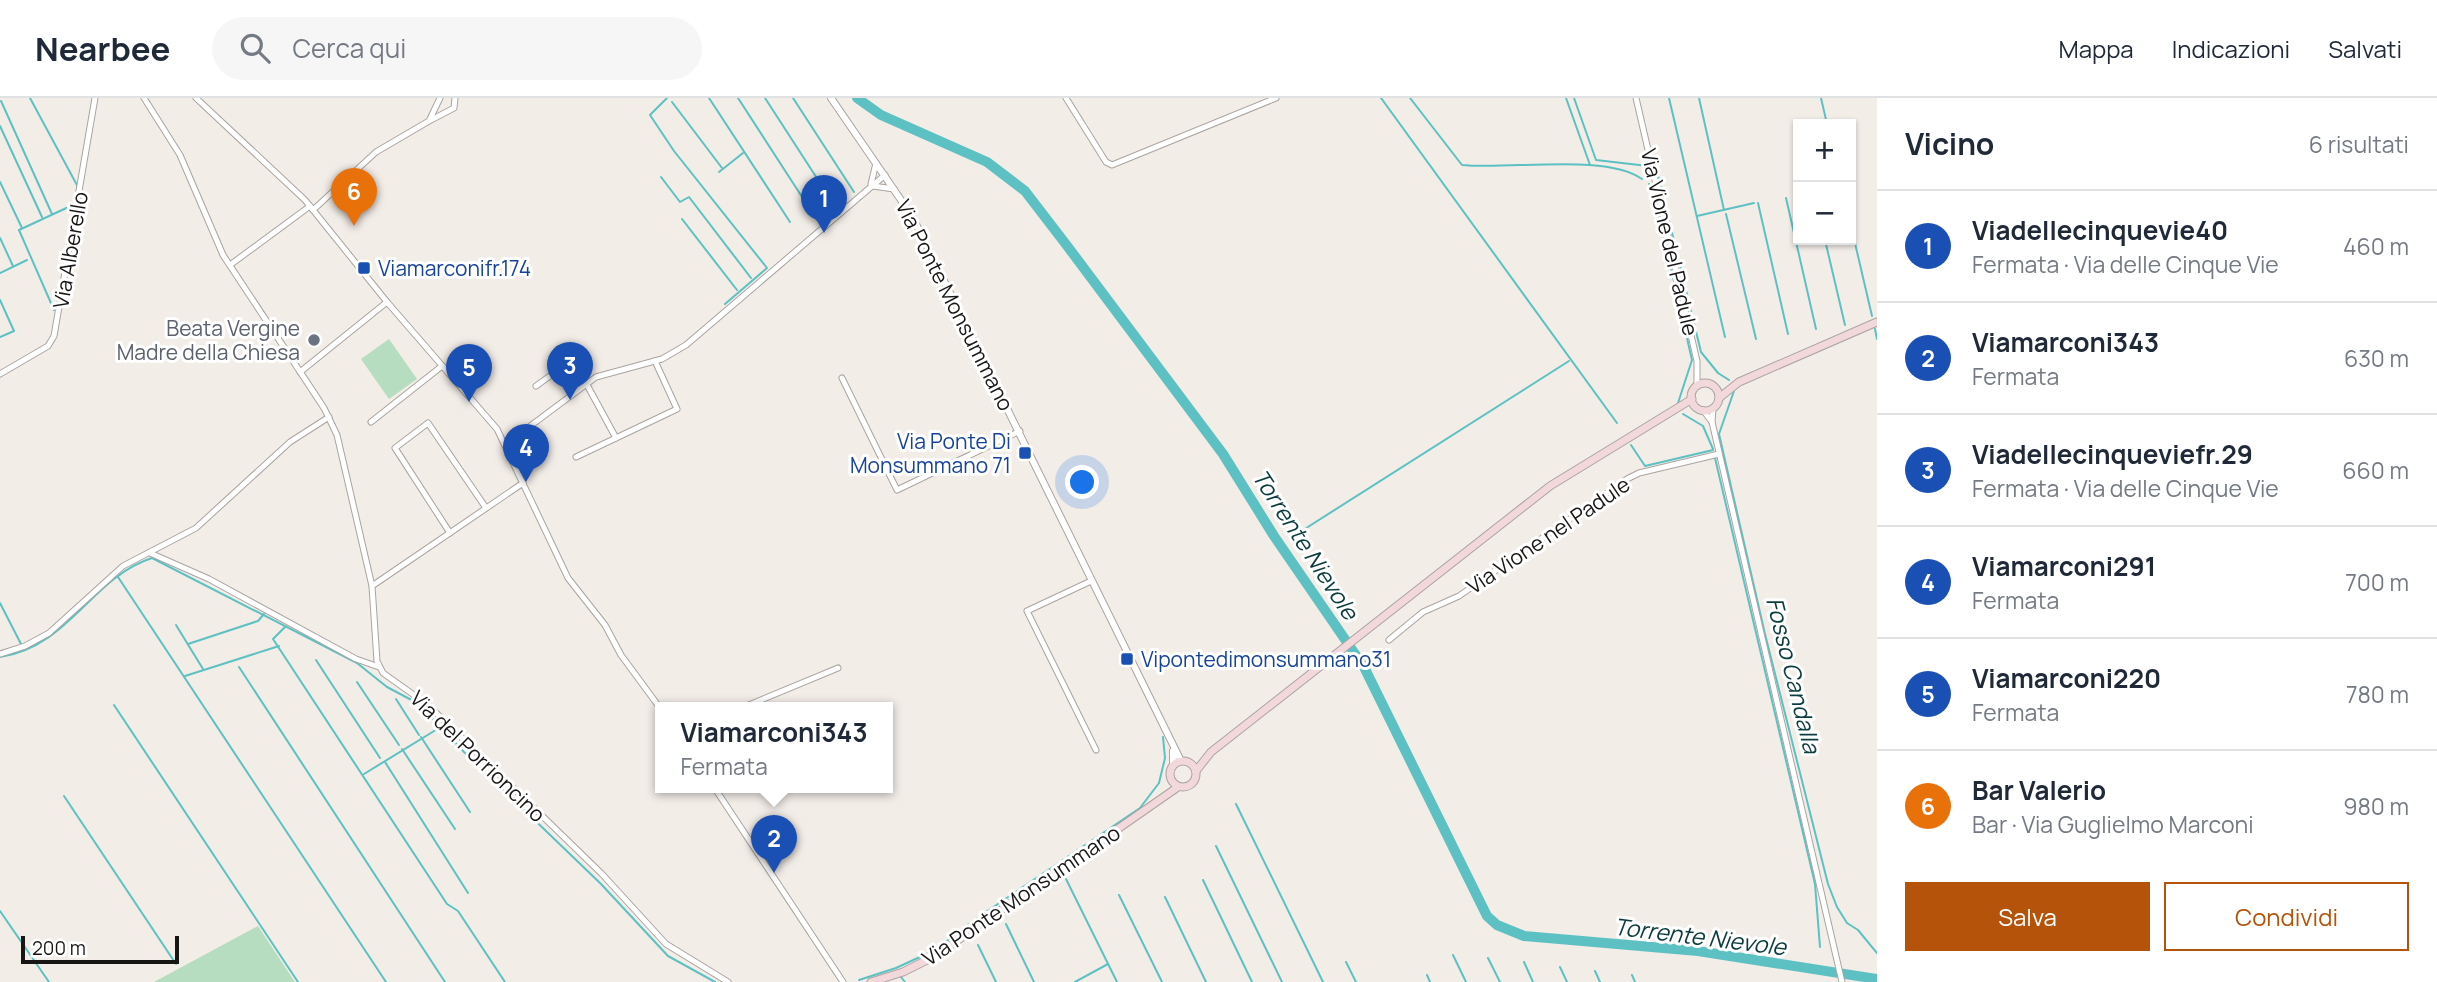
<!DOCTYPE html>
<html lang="it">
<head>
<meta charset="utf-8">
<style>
  :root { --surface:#fff; --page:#f6f6f7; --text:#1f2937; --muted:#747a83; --line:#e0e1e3; --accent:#b45309 }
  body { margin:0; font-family:Manrope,sans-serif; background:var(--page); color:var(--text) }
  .controls { position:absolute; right:21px; top:21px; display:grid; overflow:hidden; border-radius:0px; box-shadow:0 2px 5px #0004 }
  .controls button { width:63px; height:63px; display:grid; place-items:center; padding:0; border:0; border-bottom:2px solid var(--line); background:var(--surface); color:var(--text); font:35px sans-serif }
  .scale { position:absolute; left:21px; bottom:18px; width:158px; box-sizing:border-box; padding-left:7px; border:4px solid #181615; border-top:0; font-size:19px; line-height:24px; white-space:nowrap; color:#181615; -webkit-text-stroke:5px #fff; paint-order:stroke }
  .you { position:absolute; left:1083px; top:385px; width:24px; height:24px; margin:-18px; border:5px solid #fff; border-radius:50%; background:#1a73e8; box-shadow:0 0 0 10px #1a73e833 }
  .badge { display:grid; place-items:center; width:46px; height:46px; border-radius:50%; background:var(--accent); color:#fff; font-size:23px; font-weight:700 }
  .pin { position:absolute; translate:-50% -58px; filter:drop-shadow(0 2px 4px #0008) }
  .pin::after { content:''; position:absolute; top:37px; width:24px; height:21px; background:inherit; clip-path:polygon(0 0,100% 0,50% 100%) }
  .popup { position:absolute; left:655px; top:604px; width:238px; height:91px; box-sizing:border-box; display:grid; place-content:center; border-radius:0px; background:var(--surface); filter:drop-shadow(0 2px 5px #0005); font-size:23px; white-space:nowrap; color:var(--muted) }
  .popup b { font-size:26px; color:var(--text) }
  .popup::after { content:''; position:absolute; left:50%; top:100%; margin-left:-14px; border:14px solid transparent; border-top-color:var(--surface) }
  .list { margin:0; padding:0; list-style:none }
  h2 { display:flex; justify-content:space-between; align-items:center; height:91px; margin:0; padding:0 28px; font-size:30px }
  h2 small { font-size:23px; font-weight:400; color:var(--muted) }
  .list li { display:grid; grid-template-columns:46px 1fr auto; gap:21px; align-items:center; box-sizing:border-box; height:112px; padding:0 28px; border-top:2px solid var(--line) }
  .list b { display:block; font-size:26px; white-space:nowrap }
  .list p { margin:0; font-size:23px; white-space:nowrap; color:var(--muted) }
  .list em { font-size:23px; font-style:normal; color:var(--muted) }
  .actions { display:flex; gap:14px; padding:21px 28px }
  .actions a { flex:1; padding:16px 0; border:2px solid var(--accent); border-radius:0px; text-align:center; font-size:24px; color:var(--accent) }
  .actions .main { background:var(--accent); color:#fff }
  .icon { flex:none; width:38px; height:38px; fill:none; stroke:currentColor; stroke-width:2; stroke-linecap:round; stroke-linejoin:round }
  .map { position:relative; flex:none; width:1877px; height:884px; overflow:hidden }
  header { display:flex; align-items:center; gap:42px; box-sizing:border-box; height:98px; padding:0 35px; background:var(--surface); border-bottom:2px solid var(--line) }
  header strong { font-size:33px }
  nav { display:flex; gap:38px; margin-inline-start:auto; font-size:24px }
  .search { width:490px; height:63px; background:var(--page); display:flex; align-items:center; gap:18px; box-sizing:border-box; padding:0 24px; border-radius:38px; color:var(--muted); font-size:26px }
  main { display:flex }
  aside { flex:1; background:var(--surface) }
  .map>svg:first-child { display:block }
</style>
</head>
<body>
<header>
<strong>Nearbee</strong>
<div class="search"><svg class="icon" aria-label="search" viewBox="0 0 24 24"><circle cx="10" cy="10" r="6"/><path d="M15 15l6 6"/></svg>Cerca qui</div>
<nav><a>Mappa</a><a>Indicazioni</a><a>Salvati</a></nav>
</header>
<main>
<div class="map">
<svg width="1877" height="884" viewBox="0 0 1877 884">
  <rect width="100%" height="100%" fill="#f3ede8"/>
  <g fill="#b6ddbf">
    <polygon points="389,241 417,281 389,301 361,261"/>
    <polygon points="258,828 295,884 154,884"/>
  </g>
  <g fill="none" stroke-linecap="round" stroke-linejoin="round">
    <g stroke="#5dc1c3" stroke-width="2">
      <polyline points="30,0 78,89"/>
      <polyline points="667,0 650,17 674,53 767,170 725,206"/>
      <polyline points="709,0 790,124"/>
      <polyline points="738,0 817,122"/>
      <polyline points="765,0 833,105"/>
      <polyline points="793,0 854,94"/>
      <polyline points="1381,0 1617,325"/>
      <path d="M1410,0L1462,67C1508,72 1606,55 1642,81"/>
      <polyline points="1566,0 1590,67"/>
      <polyline points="1574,0 1596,62 1648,68"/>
      <polyline points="1669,0 1725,239"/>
      <polyline points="1699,0 1724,112"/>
      <polyline points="1821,0 1827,26"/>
      <polyline points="1,3 52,116"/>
      <polyline points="672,4 722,70"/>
      <polyline points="0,28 42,119"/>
      <polyline points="1656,69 1701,254 1718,275 1729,282"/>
      <polyline points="719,74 743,55"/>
      <polyline points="661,79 680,104 689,99 751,180"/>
      <polyline points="0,84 22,130"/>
      <polyline points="1649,86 1654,96 1692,262 1678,305"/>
      <polyline points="1786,100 1816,231"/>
      <polyline points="1758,105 1788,236"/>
      <polyline points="1726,116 1756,241"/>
      <polyline points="1697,118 1754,105"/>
      <polyline points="682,121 737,192"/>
      <polyline points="1851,128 1872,218"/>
      <polyline points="0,140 13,168"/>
      <polyline points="1825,142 1845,227"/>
      <polyline points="0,175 27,162"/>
      <polyline points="0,202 14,233 0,239"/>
      <polyline points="54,212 19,132 75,106"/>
      <polyline points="1875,231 1877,241"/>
      <polyline points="1734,293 1719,336 1765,536 1828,786 1837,809 1847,825 1858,832 1877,855"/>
      <polyline points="1683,316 1703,328 1713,351"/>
      <polyline points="1631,347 1645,368 1713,352"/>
      <polyline points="1715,360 1815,786 1820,849"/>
      <polyline points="1300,434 1569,263"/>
      <polyline points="118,479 386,884"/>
      <polyline points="0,505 21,546"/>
      <polyline points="176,527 203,571"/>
      <polyline points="285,529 273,541 447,806 458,813 505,884"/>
      <polyline points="188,546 258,523 264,516"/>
      <path d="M0,559C69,549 92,479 152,460L357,565L387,589L419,606L464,654L601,786L668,858L715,884"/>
      <polyline points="316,562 380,660"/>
      <polyline points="239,569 445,884"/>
      <polyline points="185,578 279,548"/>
      <polyline points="357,584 399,647"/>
      <polyline points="396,601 419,637"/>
      <polyline points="114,607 298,884"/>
      <polyline points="421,639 470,714"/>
      <polyline points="402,651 455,731"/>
      <polyline points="385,664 468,795"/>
      <polyline points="364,676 439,630"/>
      <polyline points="64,698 176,866"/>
      <polyline points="1236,706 1323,884"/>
      <polyline points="1216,748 1282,884"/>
      <polyline points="1066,781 1117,884"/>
      <polyline points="1203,782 1252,884"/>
      <polyline points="1119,797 1162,884"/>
      <polyline points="1165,799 1206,884"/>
      <polyline points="0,813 49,884"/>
      <polyline points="986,814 1140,710 1159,685 1165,660 1163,639"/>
      <polyline points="1006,826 1034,884"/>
      <polyline points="978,847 996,884"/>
      <polyline points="1453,857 1466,884"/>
      <polyline points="1488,860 1500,884"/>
      <polyline points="1346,864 1356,884"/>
      <polyline points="1524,864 1533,884"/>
      <polyline points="1560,869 1567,884"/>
      <polyline points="1595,873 1600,884"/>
      <polyline points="1427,877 1430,884"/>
      <polyline points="1632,877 1635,884"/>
      <polyline points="901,879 905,884"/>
      <polyline points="859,882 896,870 935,852 977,820"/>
      <polyline points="1075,884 1108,866"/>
    </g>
    <polyline stroke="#5dc1c3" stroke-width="10" points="857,0 881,17 987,64 1025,93 1068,149 1223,356 1274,438 1364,569 1487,818 1497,827 1524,838 1698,853 1877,881"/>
    <defs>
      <g id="minor">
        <polyline points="144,0 180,57 223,157 324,310 337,337 372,488 377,563 383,575 428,607 602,776 666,846 728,884"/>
        <polyline points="196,0 305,102 387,204 497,331 568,480 605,527 621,557 660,610"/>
        <polyline points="1066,0 1106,64 1112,67 1276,0"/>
        <polyline points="1636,0 1697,263 1697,288"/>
        <polyline points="431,22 454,10 455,0"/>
        <polyline points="871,86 876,65"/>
        <polyline points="873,88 894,91"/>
        <polyline points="313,112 376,54 429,23 440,0"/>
        <polyline points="230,167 310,108"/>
        <polyline points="558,251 583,287"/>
        <polyline points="300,274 387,204"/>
        <polyline points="0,276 48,248 54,238 95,0"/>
        <polyline points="842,280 897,392 1020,333"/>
        <polyline points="586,285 616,340"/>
        <polyline points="536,288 568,265"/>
        <polyline points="1703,312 1712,324 1842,884"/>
        <polyline points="371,324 442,268"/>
        <polyline points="1712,324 1713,310"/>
        <polyline points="506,346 596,279 662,261 686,247 885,77"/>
        <polyline points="576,359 677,311 655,263"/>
        <polyline points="450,435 395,350 428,325 486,410"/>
        <polyline points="150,455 209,481 356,561 379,569"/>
        <polyline points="1091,483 1027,513 1096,652"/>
        <polyline points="372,488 523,385"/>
        <polyline points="1389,542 1423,514 1459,498 1627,381 1639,375 1719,356"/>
        <polyline points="0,556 25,548 49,535 123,468 196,430 290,344 329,319"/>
        <polyline points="744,609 838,570"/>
        <polyline points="714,689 843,884"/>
      </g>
      <g id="tertiary">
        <polyline points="831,0 912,118 1181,663"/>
        <polyline points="1173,653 1173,667"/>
      </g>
      <g id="secondary">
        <circle cx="1705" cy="299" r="14"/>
        <polyline points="1719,300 1739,284 1877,224"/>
        <circle cx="1183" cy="676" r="13"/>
        <polyline points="1196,673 1211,654 1550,388 1692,301"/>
        <polyline points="871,884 903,874 935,858 1178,689"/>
      </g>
    </defs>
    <use href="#minor" stroke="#aaa4a0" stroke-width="7"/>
    <use href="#tertiary" stroke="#aaa4a0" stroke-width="8"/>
    <use href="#secondary" stroke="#aaa4a0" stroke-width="9"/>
    <use href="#minor" stroke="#fff" stroke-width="5"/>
    <use href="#tertiary" stroke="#fff" stroke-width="6"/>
    <use href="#secondary" stroke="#f2d8db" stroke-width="7"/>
  </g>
  <g fill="#1a4fb4" stroke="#fff" stroke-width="2.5">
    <rect x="357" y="163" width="14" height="14" rx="3.5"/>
    <rect x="1018" y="348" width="14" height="14" rx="3.5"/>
    <rect x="1120" y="554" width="14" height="14" rx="3.5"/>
  </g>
  <circle fill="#6b7280" stroke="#fff" stroke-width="2.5" cx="314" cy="242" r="7"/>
  <g text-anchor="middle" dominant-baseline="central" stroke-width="6" stroke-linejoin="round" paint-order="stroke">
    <g font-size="21" fill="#181615" stroke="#fff">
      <text transform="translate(1670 144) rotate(77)">Via Vione del Padule</text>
      <text transform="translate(70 152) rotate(-80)">Via Alberello</text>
      <text transform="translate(955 207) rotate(63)">Via Ponte Monsummano</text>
      <text transform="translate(1548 437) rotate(-34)">Via Vione nel Padule</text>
      <text transform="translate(478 658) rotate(44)">Via del Porrioncino</text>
      <text transform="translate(1021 797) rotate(-34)">Via Ponte Monsummano</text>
    </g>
    <g font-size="21" fill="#164399" stroke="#fff" text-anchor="start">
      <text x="378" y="170">Viamarconifr.174</text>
      <text x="1011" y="343" text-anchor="end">Via Ponte Di<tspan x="1011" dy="24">Monsummano 71</tspan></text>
      <text x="1141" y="561">Vipontedimonsummano31</text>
    </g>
    <g font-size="21" fill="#5b616d" stroke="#fff" text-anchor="end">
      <text x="300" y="230">Beata Vergine<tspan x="300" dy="24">Madre della Chiesa</tspan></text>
    </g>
    <g font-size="23" font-style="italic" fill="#0c3c3d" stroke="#fff">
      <text transform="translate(1306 446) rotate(57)">Torrente Nievole</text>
      <text transform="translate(1794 577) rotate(76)">Fosso Candalla</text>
      <text transform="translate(1700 838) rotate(7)">Torrente Nievole</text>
    </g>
  </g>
</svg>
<div class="controls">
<button>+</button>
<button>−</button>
</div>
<div class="scale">200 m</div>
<div class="you"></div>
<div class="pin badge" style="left:824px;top:135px;background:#1a4fb4">1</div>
<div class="pin badge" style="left:774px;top:775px;background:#1a4fb4">2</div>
<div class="popup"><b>Viamarconi343</b>Fermata</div>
<div class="pin badge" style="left:570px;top:302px;background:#1a4fb4">3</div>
<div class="pin badge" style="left:526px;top:384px;background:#1a4fb4">4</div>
<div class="pin badge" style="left:469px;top:304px;background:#1a4fb4">5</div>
<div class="pin badge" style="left:354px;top:128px;background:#e8710a">6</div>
</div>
<aside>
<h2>Vicino<small>6 risultati</small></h2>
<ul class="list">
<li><span class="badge" style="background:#1a4fb4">1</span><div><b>Viadellecinquevie40</b><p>Fermata · Via delle Cinque Vie</p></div><em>460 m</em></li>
<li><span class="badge" style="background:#1a4fb4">2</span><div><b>Viamarconi343</b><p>Fermata</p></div><em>630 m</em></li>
<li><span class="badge" style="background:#1a4fb4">3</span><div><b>Viadellecinqueviefr.29</b><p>Fermata · Via delle Cinque Vie</p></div><em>660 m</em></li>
<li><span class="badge" style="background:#1a4fb4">4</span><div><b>Viamarconi291</b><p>Fermata</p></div><em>700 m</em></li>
<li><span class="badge" style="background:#1a4fb4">5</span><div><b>Viamarconi220</b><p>Fermata</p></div><em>780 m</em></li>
<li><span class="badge" style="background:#e8710a">6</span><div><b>Bar Valerio</b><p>Bar · Via Guglielmo Marconi</p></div><em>980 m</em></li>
</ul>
<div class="actions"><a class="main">Salva</a><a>Condividi</a></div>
</aside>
</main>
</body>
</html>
